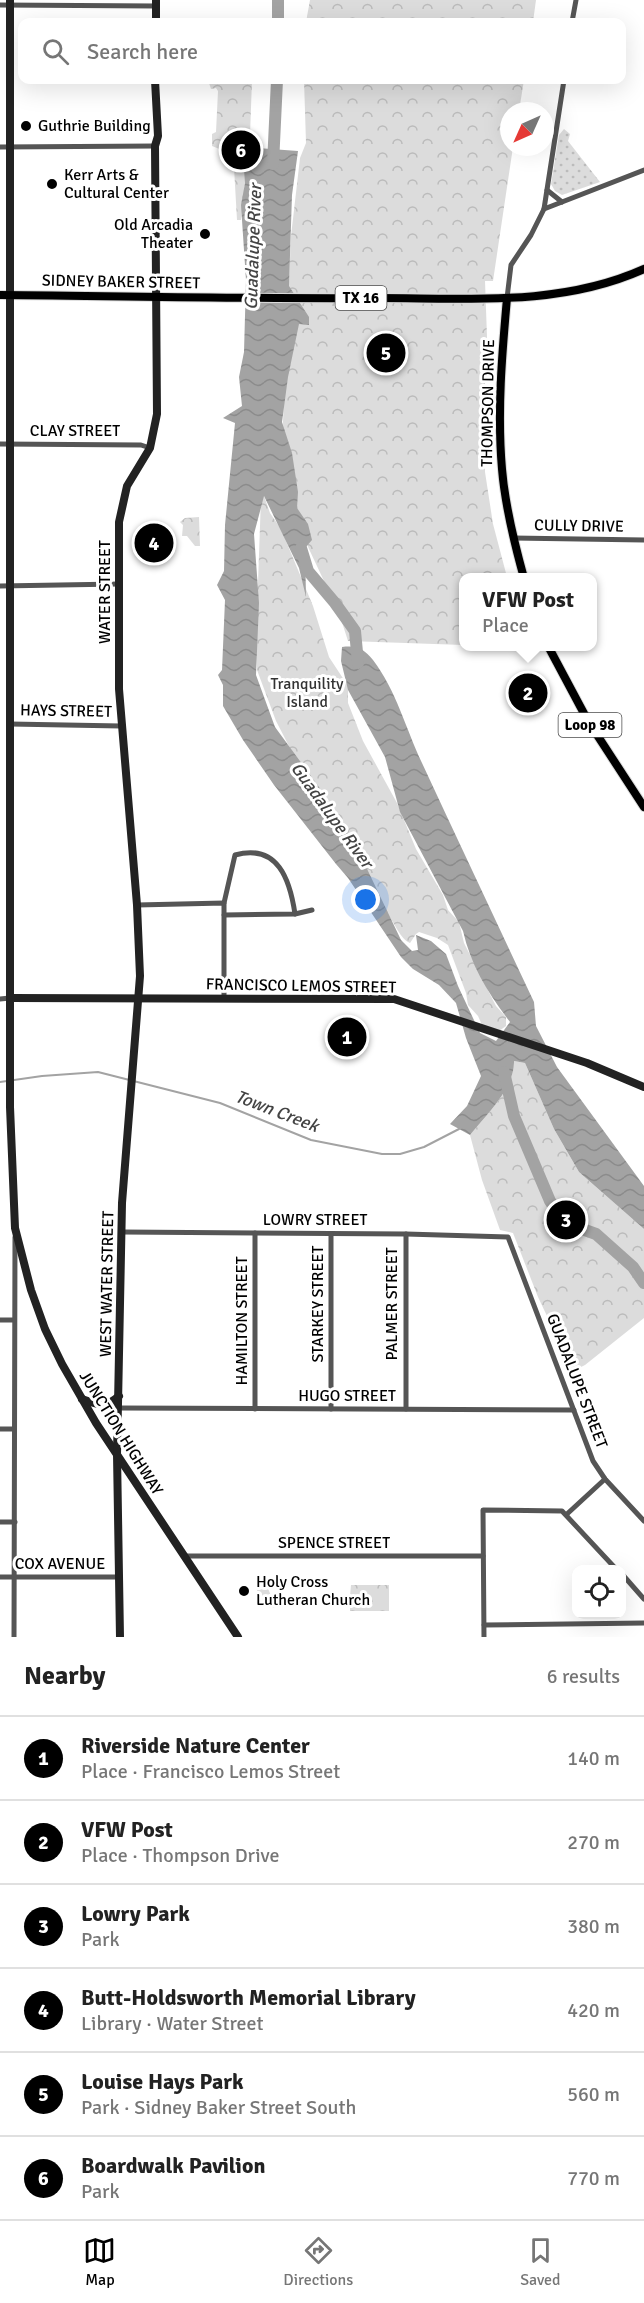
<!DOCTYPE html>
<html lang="en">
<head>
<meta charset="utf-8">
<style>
  :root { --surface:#fff; --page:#f2f2f2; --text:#222; --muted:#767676; --line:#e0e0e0; --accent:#000 }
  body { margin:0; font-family:Signika,sans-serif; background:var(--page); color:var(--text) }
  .controls { position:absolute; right:18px; bottom:18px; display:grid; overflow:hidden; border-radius:12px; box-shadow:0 6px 24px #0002 }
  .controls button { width:54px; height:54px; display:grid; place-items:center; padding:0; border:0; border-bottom:2px solid var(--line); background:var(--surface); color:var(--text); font:30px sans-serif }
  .compass { position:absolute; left:500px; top:102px; width:54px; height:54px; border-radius:50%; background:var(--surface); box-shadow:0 6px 24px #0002; rotate:225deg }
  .you { position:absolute; left:366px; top:900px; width:21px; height:21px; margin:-15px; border:4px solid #fff; border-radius:50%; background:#1a73e8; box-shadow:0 0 0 9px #1a73e833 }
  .badge { display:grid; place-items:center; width:39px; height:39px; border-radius:50%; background:var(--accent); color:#fff; font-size:20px; font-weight:700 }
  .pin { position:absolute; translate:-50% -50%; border:3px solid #fff; box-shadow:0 2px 6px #0006 }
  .popup { position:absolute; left:459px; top:573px; width:138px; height:78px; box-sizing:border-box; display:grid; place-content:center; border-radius:12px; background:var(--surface); filter:drop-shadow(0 2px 4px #0005); font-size:20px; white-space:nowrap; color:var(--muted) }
  .popup b { font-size:22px; color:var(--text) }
  .popup::after { content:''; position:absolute; left:50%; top:100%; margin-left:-12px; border:12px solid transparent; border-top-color:var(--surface) }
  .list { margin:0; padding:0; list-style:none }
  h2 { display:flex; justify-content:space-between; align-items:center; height:78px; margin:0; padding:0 24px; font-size:26px }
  h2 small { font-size:20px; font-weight:400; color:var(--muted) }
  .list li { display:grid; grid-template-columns:39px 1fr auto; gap:18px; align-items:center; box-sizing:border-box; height:84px; padding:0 24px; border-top:2px solid var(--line) }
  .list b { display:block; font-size:22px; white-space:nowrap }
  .list p { margin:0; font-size:20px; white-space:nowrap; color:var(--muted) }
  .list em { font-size:20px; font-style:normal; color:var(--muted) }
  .icon { flex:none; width:33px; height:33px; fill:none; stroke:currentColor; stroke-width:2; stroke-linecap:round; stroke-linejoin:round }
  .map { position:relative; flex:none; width:644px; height:1637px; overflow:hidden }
  .search { position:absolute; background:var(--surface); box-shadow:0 6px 24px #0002; left:18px; right:18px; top:18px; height:66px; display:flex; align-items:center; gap:15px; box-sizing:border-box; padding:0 21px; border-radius:12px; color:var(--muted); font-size:22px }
  .sheet { height:582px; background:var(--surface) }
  nav { display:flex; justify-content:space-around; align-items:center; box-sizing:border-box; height:84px; border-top:2px solid var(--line); background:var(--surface); font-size:16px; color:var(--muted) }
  nav a { display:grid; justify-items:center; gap:3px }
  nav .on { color:var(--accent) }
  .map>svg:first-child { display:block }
</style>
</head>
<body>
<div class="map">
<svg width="644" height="1637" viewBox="0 0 644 1637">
  <defs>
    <pattern id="grass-dots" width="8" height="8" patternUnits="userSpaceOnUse" patternTransform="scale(1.5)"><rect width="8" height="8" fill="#dcdcdc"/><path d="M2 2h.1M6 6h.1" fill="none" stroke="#bbb" stroke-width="1.8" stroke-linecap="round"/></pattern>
    <pattern id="forest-crowns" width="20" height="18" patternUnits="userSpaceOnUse" patternTransform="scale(1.5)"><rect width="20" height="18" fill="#dcdcdc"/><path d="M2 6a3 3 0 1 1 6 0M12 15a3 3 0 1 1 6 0" fill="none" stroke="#bbb"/></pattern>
    <pattern id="water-waves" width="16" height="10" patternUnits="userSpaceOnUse" patternTransform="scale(1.5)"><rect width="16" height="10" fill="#a3a3a3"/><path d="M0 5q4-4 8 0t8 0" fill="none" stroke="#8b8b8b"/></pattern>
  </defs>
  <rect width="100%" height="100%" fill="#fff"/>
  <polygon fill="url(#grass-dots)" points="564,129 570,134 568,141 600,182 562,195 555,191 551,184 559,135"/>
  <g fill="url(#forest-crowns)">
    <polygon points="310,0 536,0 533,22 306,22"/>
    <polygon points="203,80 252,80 250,135 241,220 237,220 233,150 222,150 212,146 212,134 216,132 218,91 216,88 211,89 209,83"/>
    <polygon points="304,80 524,80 519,111 509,111 509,147 513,147 493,281 485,281 487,337 485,370 485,472 493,524 507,577 464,578 463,645 348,641 339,613 286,500 283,422 291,236 300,158 306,143"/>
    <path d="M264,496L270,513L281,529L313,606L329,657L348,686V703L363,741L397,803L416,849L443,895L448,910L459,922L464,943L496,1006L506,1017V1026L499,1031L482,1025L478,1016L468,1005L466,993L448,945L437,938L419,932L416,934L410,943C400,939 395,923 388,915L292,752L276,721L257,670L256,641L261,497Z"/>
    <polygon points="199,517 200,546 195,546 187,536 182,536 183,525 180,522 185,518"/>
    <path d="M514,1061L525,1063L554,1129L579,1172L644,1229V1318L585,1365L573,1371L538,1297L513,1233L500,1230L482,1180L470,1135C486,1115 515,1088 514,1061Z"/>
    <path d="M266,1583L271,1596L283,1598L282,1608C259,1607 263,1608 256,1587Z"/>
    <polygon points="351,1585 389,1585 389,1611 350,1611 350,1601 353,1601 353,1597 350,1596"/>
  </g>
  <path fill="url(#water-waves)" d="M245,147L298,151L292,195L289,286L309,317V325L299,324L288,377L282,422L292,453L298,492L297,508L308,524L312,540L305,548L306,597L299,568L264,496L254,534L259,603L256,675L275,727L319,787L358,850L401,940L412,951L418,950L416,935L431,941L446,954L458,986L480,1033L496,1041L510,1022C488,993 471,966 463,931L400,812L385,757L348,690L341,661L342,647C357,645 364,649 373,660C396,690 406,729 422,763C459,843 497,923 534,1002L536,1026L557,1067L644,1186V1229L579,1172L554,1129L525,1063L514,1061C515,1088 486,1115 470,1135L450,1124L467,1106L481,1076L466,1038L456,1003L439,985L413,969L401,957L348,878L336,864L274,785L243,740L223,706V685L218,675L222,670L225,600L217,585L224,571L225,525L235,423L223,418L242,406L239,377L244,352L246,280L241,205L245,183L243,156Z"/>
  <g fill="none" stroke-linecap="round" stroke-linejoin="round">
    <polyline stroke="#a3a3a3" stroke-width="2" points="0,1082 42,1076 98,1072 220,1103 311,1140 382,1154 400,1154 424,1147 459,1129"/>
    <g stroke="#a3a3a3" stroke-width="12">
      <polyline points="278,22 278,0"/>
      <polyline points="273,164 277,80"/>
      <polyline points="301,548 308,571 335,603 355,631 358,663"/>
      <polyline points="504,1072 514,1116 550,1201 560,1216 571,1225 596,1234 633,1267 644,1283"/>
    </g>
    <defs>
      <g id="primary">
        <path d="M0,295C125,296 251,299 376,298C466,298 560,307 644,269"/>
        <path d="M507,298C502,354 497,412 502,469C505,506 514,542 524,578"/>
        <polyline points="548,646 588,721 644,807"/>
      </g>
    </defs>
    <use href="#primary" stroke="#dbdbdb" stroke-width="10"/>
    <g stroke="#555" stroke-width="5">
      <polyline points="0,5 156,6"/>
      <polyline points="572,22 576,0"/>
      <polyline points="0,147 155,146"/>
      <polyline points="547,190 562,202"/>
      <polyline points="544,209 644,170"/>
      <polyline points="507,298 511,265 531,235 544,209 564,80"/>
      <polyline points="0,444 141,445 150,448"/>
      <polyline points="513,538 644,540"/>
      <polyline points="0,586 119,584"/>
      <polyline points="10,724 121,726"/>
      <path d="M224,903L235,855C278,843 290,880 295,914L224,915"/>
      <polyline points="137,905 224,903 224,998"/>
      <polyline points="295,914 312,910"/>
      <polyline points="0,999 10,998"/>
      <polyline points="122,1232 406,1234 508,1237 593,1461 605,1479 644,1521"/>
      <polyline points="331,1234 331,1409"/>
      <polyline points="406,1234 406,1409"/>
      <polyline points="0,1320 14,1320"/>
      <polyline points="119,1408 574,1410"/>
      <polyline points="255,1409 255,1233"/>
      <polyline points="0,1429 14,1429"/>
      <polyline points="567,1514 605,1479"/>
      <polyline points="0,1522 15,1522"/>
      <polyline points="184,1556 483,1556"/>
      <polyline points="622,1574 644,1599"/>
      <polyline points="0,1577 120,1577"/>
      <polyline points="484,1625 644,1623"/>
      <polyline points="14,1637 15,1237"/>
      <polyline points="484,1637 483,1510 562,1511 617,1570"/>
    </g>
    <g stroke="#222" stroke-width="8">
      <polyline points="10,0 10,1107 15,1228 31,1290 45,1329 62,1364 96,1423 238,1637"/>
      <polyline points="156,0 156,22"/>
      <polyline points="10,998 394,999 587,1063 644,1087"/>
      <path d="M82,1399C99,1405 104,1409 119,1396"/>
      <polyline points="120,1637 117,1454 122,1203 140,976 137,905 119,689 119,522 127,486 150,448 157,414 155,146 158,136 155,80"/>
    </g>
    <use href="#primary" stroke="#000" stroke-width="8"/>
  </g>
  <g fill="#000" stroke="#fff" stroke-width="2">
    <circle cx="26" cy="126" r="6"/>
    <circle cx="52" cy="184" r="6"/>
    <circle cx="205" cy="234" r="6"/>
    <circle cx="244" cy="1591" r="6"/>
  </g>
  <g text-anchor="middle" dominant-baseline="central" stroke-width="6" stroke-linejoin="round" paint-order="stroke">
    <g fill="#fff" stroke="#4c4c4c" stroke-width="1.5">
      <rect x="335.5" y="286" width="51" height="24" rx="4.5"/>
      <rect x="558.5" y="713" width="63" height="24" rx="4.5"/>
    </g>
    <g font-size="15" font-weight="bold" fill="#000">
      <text x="361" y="298">TX 16</text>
      <text x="590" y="725">Loop 98</text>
    </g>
    <g font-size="16" fill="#000" stroke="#fff" text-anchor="start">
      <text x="38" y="126">Guthrie Building</text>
      <text x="64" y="175">Kerr Arts &amp;<tspan x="64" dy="18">Cultural Center</tspan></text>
      <text x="193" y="225" text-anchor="end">Old Arcadia<tspan x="193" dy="18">Theater</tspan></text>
      <text x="256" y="1582">Holy Cross<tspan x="256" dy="18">Lutheran Church</tspan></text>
    </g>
    <g font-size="16" fill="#000" stroke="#fff">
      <text transform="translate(121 282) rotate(1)">SIDNEY BAKER STREET</text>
      <text transform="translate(488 403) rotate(-89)">THOMPSON DRIVE</text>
      <text x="75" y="431">CLAY STREET</text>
      <text transform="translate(579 526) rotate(1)">CULLY DRIVE</text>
      <text transform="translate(105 592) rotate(-90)">WATER STREET</text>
      <text transform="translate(66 711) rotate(1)">HAYS STREET</text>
      <text transform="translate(301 986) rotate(1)">FRANCISCO LEMOS STREET</text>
      <text x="315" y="1220">LOWRY STREET</text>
      <text transform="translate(107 1284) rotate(-89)">WEST WATER STREET</text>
      <text transform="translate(318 1304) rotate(-90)">STARKEY STREET</text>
      <text transform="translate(392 1304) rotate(-90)">PALMER STREET</text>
      <text transform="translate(242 1321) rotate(-90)">HAMILTON STREET</text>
      <text transform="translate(577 1381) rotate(69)">GUADALUPE STREET</text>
      <text x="347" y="1396">HUGO STREET</text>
      <text transform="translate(121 1433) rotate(58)">JUNCTION HIGHWAY</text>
      <text x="334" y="1543">SPENCE STREET</text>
      <text x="60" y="1564">COX AVENUE</text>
    </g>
    <g font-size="16" fill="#333" stroke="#fff">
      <text x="307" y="684">Tranquility<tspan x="307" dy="18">Island</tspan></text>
    </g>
    <g font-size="18" font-style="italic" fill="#444" stroke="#fff">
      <text transform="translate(253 247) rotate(-88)">Guadalupe River</text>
      <text transform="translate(332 815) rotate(54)">Guadalupe River</text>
      <text transform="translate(277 1111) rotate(21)">Town Creek</text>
    </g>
  </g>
</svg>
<div class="controls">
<button><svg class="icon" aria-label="locate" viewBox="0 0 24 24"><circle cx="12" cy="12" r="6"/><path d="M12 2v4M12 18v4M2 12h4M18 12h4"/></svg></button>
</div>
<svg class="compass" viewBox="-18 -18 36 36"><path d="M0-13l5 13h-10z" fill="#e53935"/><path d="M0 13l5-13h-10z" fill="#767676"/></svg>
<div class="you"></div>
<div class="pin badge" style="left:347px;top:1037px">1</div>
<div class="pin badge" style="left:528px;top:693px">2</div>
<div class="popup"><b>VFW Post</b>Place</div>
<div class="pin badge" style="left:566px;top:1220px">3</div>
<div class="pin badge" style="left:154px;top:543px">4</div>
<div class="pin badge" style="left:386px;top:353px">5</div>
<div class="pin badge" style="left:241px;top:150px">6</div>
<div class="search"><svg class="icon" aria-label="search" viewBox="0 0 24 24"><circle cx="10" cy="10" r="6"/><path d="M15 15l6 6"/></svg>Search here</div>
</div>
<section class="sheet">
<h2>Nearby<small>6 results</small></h2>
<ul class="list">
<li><span class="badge">1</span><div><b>Riverside Nature Center</b><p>Place · Francisco Lemos Street</p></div><em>140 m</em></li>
<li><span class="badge">2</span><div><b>VFW Post</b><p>Place · Thompson Drive</p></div><em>270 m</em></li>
<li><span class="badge">3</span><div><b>Lowry Park</b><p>Park</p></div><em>380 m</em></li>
<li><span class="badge">4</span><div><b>Butt-Holdsworth Memorial Library</b><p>Library · Water Street</p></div><em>420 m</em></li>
<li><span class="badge">5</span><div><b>Louise Hays Park</b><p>Park · Sidney Baker Street South</p></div><em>560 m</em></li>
<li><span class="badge">6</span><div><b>Boardwalk Pavilion</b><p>Park</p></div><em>770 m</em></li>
</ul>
</section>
<nav>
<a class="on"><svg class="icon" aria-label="map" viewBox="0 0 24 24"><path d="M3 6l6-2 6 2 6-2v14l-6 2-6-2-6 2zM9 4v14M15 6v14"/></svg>Map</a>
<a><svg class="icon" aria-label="directions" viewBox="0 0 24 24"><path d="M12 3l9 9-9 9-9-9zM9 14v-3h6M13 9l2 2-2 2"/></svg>Directions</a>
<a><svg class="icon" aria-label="saved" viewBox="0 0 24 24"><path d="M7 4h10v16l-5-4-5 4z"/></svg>Saved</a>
</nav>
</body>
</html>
